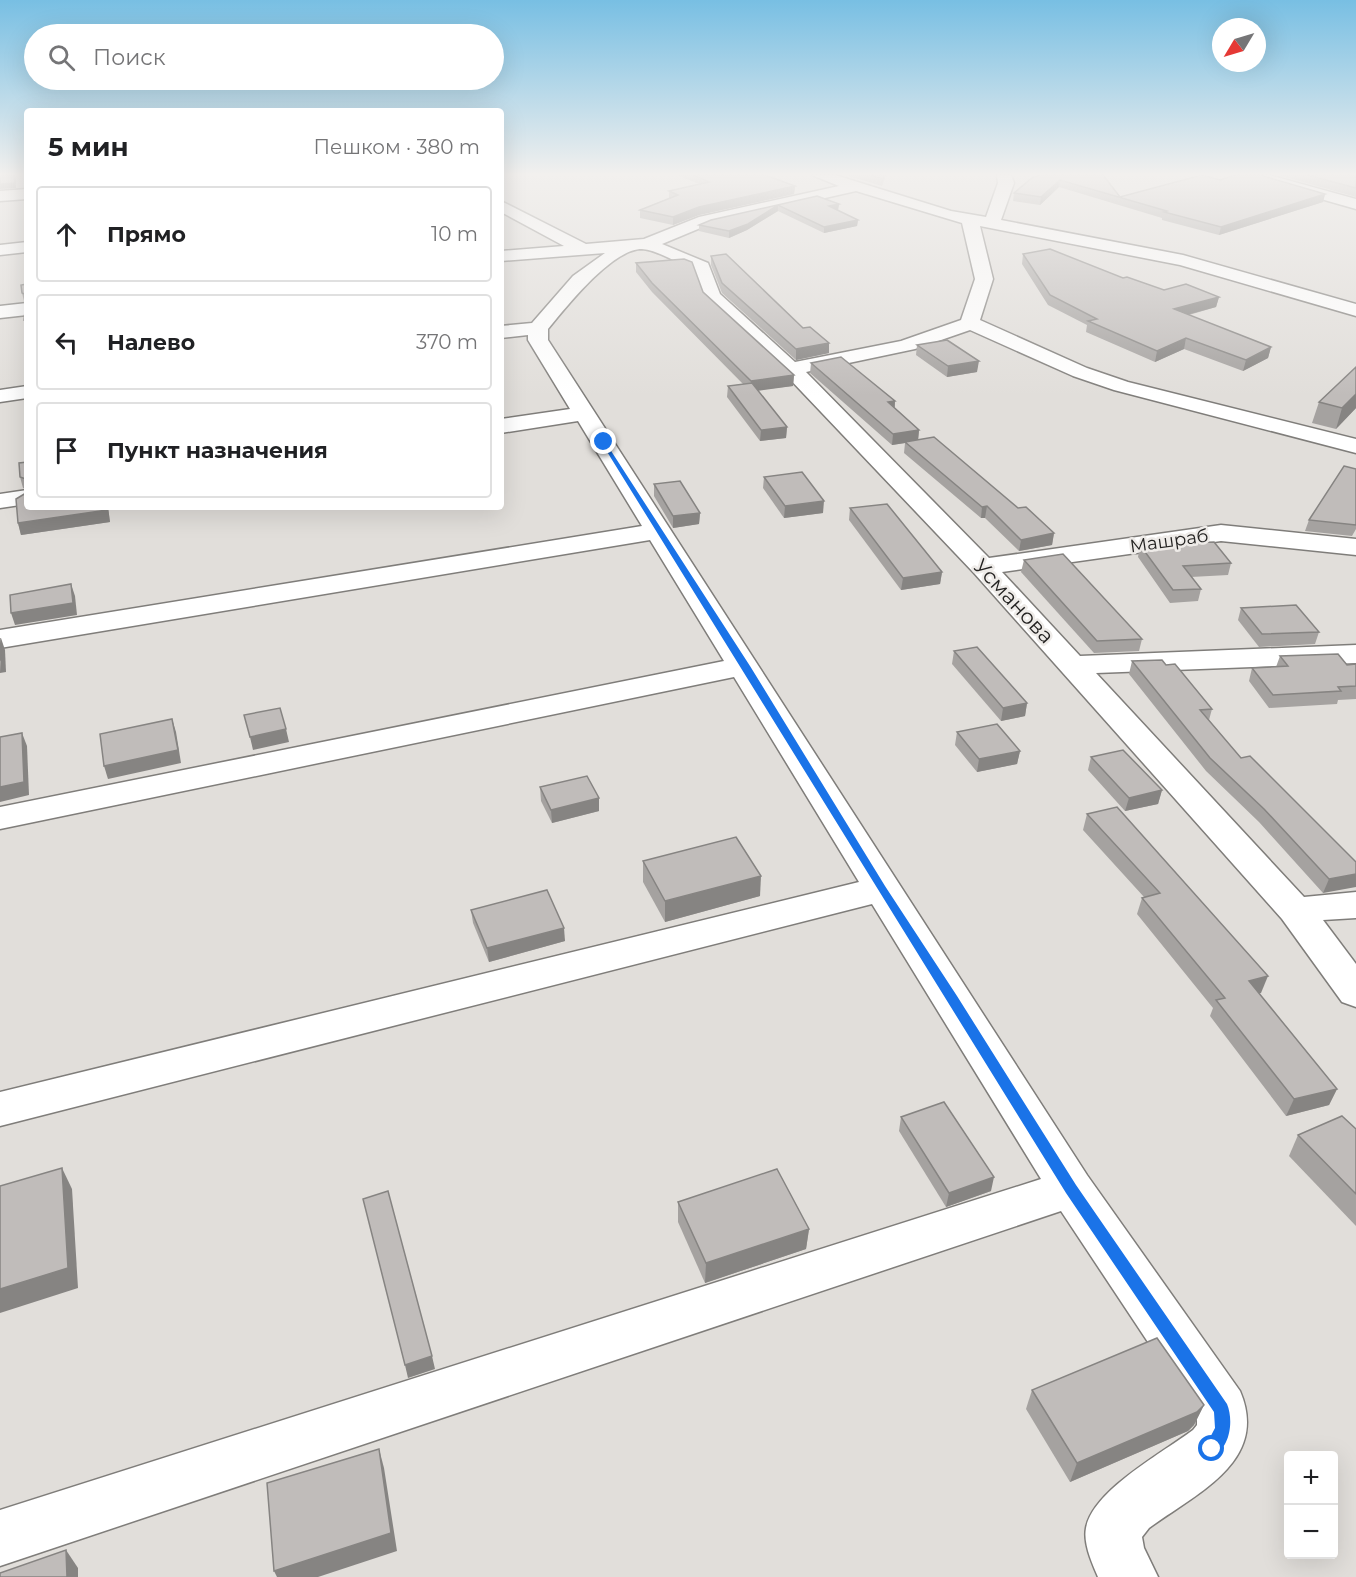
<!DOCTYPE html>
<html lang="ru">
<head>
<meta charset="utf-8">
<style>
  :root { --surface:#fff; --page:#f6f6f6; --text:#202124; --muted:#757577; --line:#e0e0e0 }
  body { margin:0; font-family:Montserrat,sans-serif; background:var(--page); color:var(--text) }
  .controls { position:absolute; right:18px; bottom:18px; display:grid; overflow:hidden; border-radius:6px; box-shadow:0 6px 24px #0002 }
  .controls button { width:54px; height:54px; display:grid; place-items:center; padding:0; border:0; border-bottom:2px solid var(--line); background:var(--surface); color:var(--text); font:30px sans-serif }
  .compass { position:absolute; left:1212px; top:18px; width:54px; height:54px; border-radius:50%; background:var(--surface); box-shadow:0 6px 24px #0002; rotate:232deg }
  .stop { position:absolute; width:18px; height:18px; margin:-14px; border:4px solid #1a73e8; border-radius:50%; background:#fff }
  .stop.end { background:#1a73e8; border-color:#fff; box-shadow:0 2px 6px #0008 }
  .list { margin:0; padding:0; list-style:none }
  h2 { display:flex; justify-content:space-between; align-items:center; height:78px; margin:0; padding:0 24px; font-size:26px }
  h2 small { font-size:20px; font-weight:400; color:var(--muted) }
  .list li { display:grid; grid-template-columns:39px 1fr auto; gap:18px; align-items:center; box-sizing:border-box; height:96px; margin:0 12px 12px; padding:0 12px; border:2px solid var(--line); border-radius:6px }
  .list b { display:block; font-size:22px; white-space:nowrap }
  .list em { font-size:20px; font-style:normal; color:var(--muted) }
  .icon { flex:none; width:33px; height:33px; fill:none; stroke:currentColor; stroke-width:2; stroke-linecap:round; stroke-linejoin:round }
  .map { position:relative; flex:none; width:1356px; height:1577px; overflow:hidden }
  .search { position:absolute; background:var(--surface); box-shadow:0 6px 24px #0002; left:24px; top:24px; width:480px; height:66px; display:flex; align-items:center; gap:15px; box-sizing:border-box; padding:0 21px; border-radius:33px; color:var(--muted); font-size:22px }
  .panel { position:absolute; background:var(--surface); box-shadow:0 6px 24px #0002; left:24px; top:108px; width:480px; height:402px; border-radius:6px }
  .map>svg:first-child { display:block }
</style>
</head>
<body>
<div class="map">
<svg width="1356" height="1577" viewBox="0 0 1356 1577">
  <rect width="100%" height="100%" fill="#e1deda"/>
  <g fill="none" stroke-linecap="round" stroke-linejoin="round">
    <defs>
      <g id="minor">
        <path d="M812,175H835L951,211L986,217L998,183L997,175H1011L1014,183L1001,220L1183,255L1356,304V316L1180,265L980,226L993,279L980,320L1087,368L1128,382L1356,439V453L1114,390L1073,376L970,330L915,349L806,372L989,558L1221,525L1356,539V555L1221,541L1002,572L1080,656L1356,645V663L1096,673L1304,897L1356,892V918L1323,920L1356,964V1007L1342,1002L1282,919L974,573L784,373L704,300L694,270C679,264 658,250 642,249C612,249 567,306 548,329V340L1087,1175L1240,1391C1270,1461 1197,1493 1149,1528L1142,1537L1144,1548L1158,1577H1098C1092,1563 1083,1543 1086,1528C1093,1490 1164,1452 1193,1430L1197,1425V1416L1061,1211L0,1566V1510L1041,1179L872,904L0,1126V1092L859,882L734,677L0,829V807L724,661L650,540L0,648V630L642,526L578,421L501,433V419L570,409L528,340V335L501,338V326L532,323L573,276L605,253L501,261V251L564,246L501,212V201L586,244L644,239L699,217L839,186ZM856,191L962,223L975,279L961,320L901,341L795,362L720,294L708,263L662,244L710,224Z"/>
        <polygon points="1245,175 1269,175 1356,199 1356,209 1247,178"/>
        <polygon points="27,189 27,199 0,201 0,191"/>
        <polygon points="27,242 27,252 0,255 0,245"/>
        <polygon points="27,303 27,315 0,318 0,306"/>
        <polygon points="27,386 27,398 0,402 0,390"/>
        <polygon points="27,490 27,504 0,508 0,494"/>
      </g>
    </defs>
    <use href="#minor" stroke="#7f7d7a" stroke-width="3"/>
    <use href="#minor" fill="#fff" fill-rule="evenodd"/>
  </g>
  <g fill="#a5a2a0">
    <polygon points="677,175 765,175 795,186 794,194 699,215 673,225 640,218 640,210 669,198 669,191 699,184"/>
    <polygon points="845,175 886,175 882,186"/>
    <polygon points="1103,175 1120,197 1220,180 1325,194 1323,202 1219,235 1162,220 1162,218 1059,187 1040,205 1013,201 1014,193 1033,177"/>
    <polygon points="1278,175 1356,175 1356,197"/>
    <polygon points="817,196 839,204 838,210 837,210 858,220 857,226 824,233 778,211 747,230 729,238 699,231 699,225 711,220"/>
    <polygon points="1023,254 1123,278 1164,290 1219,297 1216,307 1189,315 1271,347 1268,358 1243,371 1184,349 1155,362 1086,332 1087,325 1048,305 1022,264"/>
    <polygon points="711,256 829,353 796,360 722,293 711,265"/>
    <polygon points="636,263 703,292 794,375 793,386 758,390 787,427 786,438 760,441 727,397 728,386 743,384 652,292 636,272"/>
    <polygon points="27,284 26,302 24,301 22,293"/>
    <polygon points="917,345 977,372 947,377 916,355"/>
    <polygon points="811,363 895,401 895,408 919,430 918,440 1054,533 1052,545 1019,551 985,518 981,518 904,453 905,443 892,445 810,373"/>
    <polygon points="1356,367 1356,408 1336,429 1312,423 1319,402"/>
    <polygon points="27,462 27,507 108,507 110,522 21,535 18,523 26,493 26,489 23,488 20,477"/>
    <polygon points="1356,469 1356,529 1352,536 1305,531 1309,520"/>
    <polygon points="764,477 823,513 784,518 763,488"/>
    <polygon points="654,484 700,513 699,524 673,528 654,496"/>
    <polygon points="850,508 942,572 940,584 901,590 849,520"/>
    <polygon points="1140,545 1231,563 1228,575 1191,577 1201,589 1198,601 1170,603 1138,557"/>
    <polygon points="1024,560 1142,639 1139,651 1094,653 1021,572"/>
    <polygon points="1241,608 1319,632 1315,644 1259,647 1238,620"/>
    <polygon points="954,651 1027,703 1025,716 1001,721 952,664"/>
    <polygon points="1280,656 1347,665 1356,664 1356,699 1338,700 1337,704 1269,708 1249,681 1252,668 1276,667"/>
    <polygon points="1132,661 1212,709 1209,720 1241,758 1356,862 1323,893 1259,822 1206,771 1129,674"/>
    <polygon points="957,732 1020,751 1017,764 977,772 955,745"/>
    <polygon points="1091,757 1162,790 1158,804 1125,811 1088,770"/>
    <polygon points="540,787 599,811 552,823 541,801"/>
    <polygon points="1087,814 1261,993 1259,993 1337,1089 1329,1105 1286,1116 1210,1016 1213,1008 1137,914 1142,898 1144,897 1083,830"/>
    <polygon points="643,861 760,896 665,922 643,882"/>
    <polygon points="471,910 565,941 489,962 473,923"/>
    <polygon points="901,1117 991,1191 946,1207 899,1131"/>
    <polygon points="1356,1129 1356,1226 1289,1156 1298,1135"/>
    <polygon points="678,1202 809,1229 806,1249 705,1283 678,1222"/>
    <polygon points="1032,1390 1204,1405 1194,1425 1188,1431 1070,1482 1026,1409"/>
  </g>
  <g fill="#868482">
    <polygon points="14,175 15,175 16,188 0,189 0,184"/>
    <polygon points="1060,180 1059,187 1040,205 1041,197"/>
    <polygon points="795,186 794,194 699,215 673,225 673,217 699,207"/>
    <polygon points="1325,194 1323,202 1219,235 1221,227"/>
    <polygon points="839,204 838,210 829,212 829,206"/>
    <polygon points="778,205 778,211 747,230 729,238 729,231"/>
    <polygon points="858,220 857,226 824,233 824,227"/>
    <polygon points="1219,297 1216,307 1172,319 1174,309"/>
    <polygon points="27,319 27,328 24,320"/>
    <polygon points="1186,338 1184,349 1155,362 1157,351"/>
    <polygon points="829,343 829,353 796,360 796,349"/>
    <polygon points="1271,347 1268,358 1243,371 1246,360"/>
    <polygon points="979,361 977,372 947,377 948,366"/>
    <polygon points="794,375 793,386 750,392 751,381"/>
    <polygon points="1356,394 1356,408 1336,429 1342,408"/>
    <polygon points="895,401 894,412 888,402"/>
    <polygon points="787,427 786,438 760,441 761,430"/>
    <polygon points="919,430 918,441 892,445 893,434"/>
    <polygon points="824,501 823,513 784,518 785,506"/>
    <polygon points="987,506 985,518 981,518 982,507"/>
    <polygon points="106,507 108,507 110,522 21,535 18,523"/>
    <polygon points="700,513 699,524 673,528 673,516"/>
    <polygon points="1054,533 1052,545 1019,551 1021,540"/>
    <polygon points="942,572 940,584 901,590 903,578"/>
    <polygon points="71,584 75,596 77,615 15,625 11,613"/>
    <polygon points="1,638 5,650 6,672 0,673"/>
    <polygon points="1027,703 1025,716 1001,721 1003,708"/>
    <polygon points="172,719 176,732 181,763 108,779 104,766"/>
    <polygon points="286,729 289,742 253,750 250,737"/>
    <polygon points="22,733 27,746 29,795 0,802 0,787"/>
    <polygon points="1020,751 1017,764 977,772 979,759"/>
    <polygon points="1162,790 1158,804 1125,811 1129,798"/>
    <polygon points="599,798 599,811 552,823 551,810"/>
    <polygon points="1356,874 1356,887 1323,893 1329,879"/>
    <polygon points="761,876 760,896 665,922 665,901"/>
    <polygon points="564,928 565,941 489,962 487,948"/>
    <polygon points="1268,976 1261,993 1243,997 1249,981"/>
    <polygon points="1337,1089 1329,1105 1286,1116 1294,1099"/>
    <polygon points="62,1168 72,1189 78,1288 0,1313 0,1289"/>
    <polygon points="994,1177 991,1191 946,1207 949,1193"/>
    <polygon points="809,1229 806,1249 705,1283 706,1263"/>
    <polygon points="432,1356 435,1369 408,1378 405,1365"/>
    <polygon points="1204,1405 1194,1425 1188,1431 1070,1482 1077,1463"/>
    <polygon points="379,1449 384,1468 397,1551 318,1577 277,1577 274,1571"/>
    <polygon points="66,1550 78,1568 78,1577 67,1577"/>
  </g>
  <g fill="#c0bcba" stroke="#868482" stroke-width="1.5">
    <polygon points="0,175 14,175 15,183 0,184"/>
    <polygon points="694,175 765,175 795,186 699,207 673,217 640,210 678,195 669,191 709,182"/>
    <polygon points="871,175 884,175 883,179"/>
    <polygon points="1041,175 1103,175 1120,197 1202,175 1220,180 1235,175 1260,175 1325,194 1221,227 1164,212 1167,211 1060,180 1041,197 1014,193 1033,177"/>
    <polygon points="1307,175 1356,175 1356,188"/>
    <polygon points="817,196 839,204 829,206 858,220 824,227 778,205 748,224 729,231 699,225 711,220"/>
    <polygon points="1050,249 1123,278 1127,277 1164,290 1186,284 1219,297 1174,309 1271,347 1246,360 1186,338 1157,351 1088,321 1097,319 1050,295 1023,254"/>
    <polygon points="726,254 803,328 810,327 829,343 796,349 722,283 711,256"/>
    <polygon points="684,259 692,262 703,292 794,375 751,381 652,283 636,263"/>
    <polygon points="27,284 27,319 24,320 27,295 22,293 21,285"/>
    <polygon points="947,340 979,361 948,366 917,345"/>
    <polygon points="841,357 895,401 888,402 919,430 893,434 811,363"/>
    <polygon points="1356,367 1356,394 1342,408 1319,402"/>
    <polygon points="752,383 787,427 761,430 728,386"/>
    <polygon points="934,437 1018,508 1026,507 1054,533 1021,540 987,506 982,507 905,442"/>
    <polygon points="27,462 27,507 106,507 107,510 18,523 16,499 26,493 26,479 20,477 19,463"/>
    <polygon points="1344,466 1356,469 1356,525 1309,520"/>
    <polygon points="802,472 824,501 785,506 764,477"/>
    <polygon points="680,481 700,513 673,516 654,484"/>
    <polygon points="887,504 942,572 903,578 850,508"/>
    <polygon points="1214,542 1231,563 1183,566 1201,589 1173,590 1140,545"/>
    <polygon points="1063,554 1142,639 1097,641 1024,560"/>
    <polygon points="71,584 73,603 11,613 10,595"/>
    <polygon points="1296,605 1319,632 1262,634 1241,608"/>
    <polygon points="0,638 1,660 0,660"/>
    <polygon points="977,647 1027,703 1003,708 954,651"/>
    <polygon points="1338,654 1347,665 1356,664 1356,686 1338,687 1341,691 1273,695 1252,668 1288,666 1280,656"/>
    <polygon points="1162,660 1166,665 1175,664 1212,709 1200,710 1241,758 1250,756 1356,862 1356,874 1329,879 1264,809 1210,758 1132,661"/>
    <polygon points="280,708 286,729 250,737 244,715"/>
    <polygon points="172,719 178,750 104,766 100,734"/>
    <polygon points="997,724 1020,751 979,759 957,732"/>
    <polygon points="22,733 24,782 0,787 0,737"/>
    <polygon points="1123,750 1162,790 1129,798 1091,757"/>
    <polygon points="587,776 599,798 551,810 540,787"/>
    <polygon points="1117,807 1268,976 1249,981 1337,1089 1294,1099 1216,1000 1225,998 1142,898 1160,893 1087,814"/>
    <polygon points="736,837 761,876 665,901 643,861"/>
    <polygon points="547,890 564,928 487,948 471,910"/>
    <polygon points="944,1102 994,1177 949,1193 901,1117"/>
    <polygon points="1342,1116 1356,1129 1356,1194 1298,1135"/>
    <polygon points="62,1168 68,1268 0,1289 0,1186"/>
    <polygon points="777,1169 809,1229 706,1263 678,1202"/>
    <polygon points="388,1191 432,1356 405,1365 363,1199"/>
    <polygon points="1157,1338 1204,1405 1197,1412 1077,1463 1032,1390"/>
    <polygon points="379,1449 391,1533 274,1571 267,1483"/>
    <polygon points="66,1550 67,1577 0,1577 0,1573"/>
  </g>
  <linearGradient id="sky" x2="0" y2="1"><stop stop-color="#78bfe3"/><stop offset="0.44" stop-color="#f2f0ee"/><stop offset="1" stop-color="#f2f0ee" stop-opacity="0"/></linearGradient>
  <rect width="1356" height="396" fill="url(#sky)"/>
  <path fill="#1a73e8" d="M604,440L750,666L885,886L957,996L1076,1185L1227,1404C1234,1421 1230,1449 1212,1456L1206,1454L1204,1449L1215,1428L1214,1412L1066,1193L601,442Z"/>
  <g text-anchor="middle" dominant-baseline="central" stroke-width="5" stroke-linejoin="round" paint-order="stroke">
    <g font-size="18" fill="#232221" stroke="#eeebe8">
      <text transform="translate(1169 541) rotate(-8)">Машраб</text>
    </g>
    <g font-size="21" fill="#232221" stroke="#eeebe8">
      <text transform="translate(1014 601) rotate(47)">Усманова</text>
    </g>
  </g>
</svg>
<div class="controls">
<button>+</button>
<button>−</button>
</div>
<svg class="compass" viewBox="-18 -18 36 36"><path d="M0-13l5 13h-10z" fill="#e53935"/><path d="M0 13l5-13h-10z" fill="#757577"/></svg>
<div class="stop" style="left:1212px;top:1449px"></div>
<div class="stop end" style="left:604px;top:442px"></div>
<div class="search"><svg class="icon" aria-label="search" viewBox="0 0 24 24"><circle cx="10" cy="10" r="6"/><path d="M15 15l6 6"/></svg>Поиск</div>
<section class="panel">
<h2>5 мин<small>Пешком · 380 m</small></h2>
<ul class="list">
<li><svg class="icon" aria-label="ahead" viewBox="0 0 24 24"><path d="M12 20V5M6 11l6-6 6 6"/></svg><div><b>Прямо</b></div><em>10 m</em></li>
<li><svg class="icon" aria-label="left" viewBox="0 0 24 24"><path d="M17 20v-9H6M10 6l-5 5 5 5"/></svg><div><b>Налево</b></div><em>370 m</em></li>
<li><svg class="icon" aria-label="arrive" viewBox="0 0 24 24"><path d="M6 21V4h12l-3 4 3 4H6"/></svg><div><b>Пункт назначения</b></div></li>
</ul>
</section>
</div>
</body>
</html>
